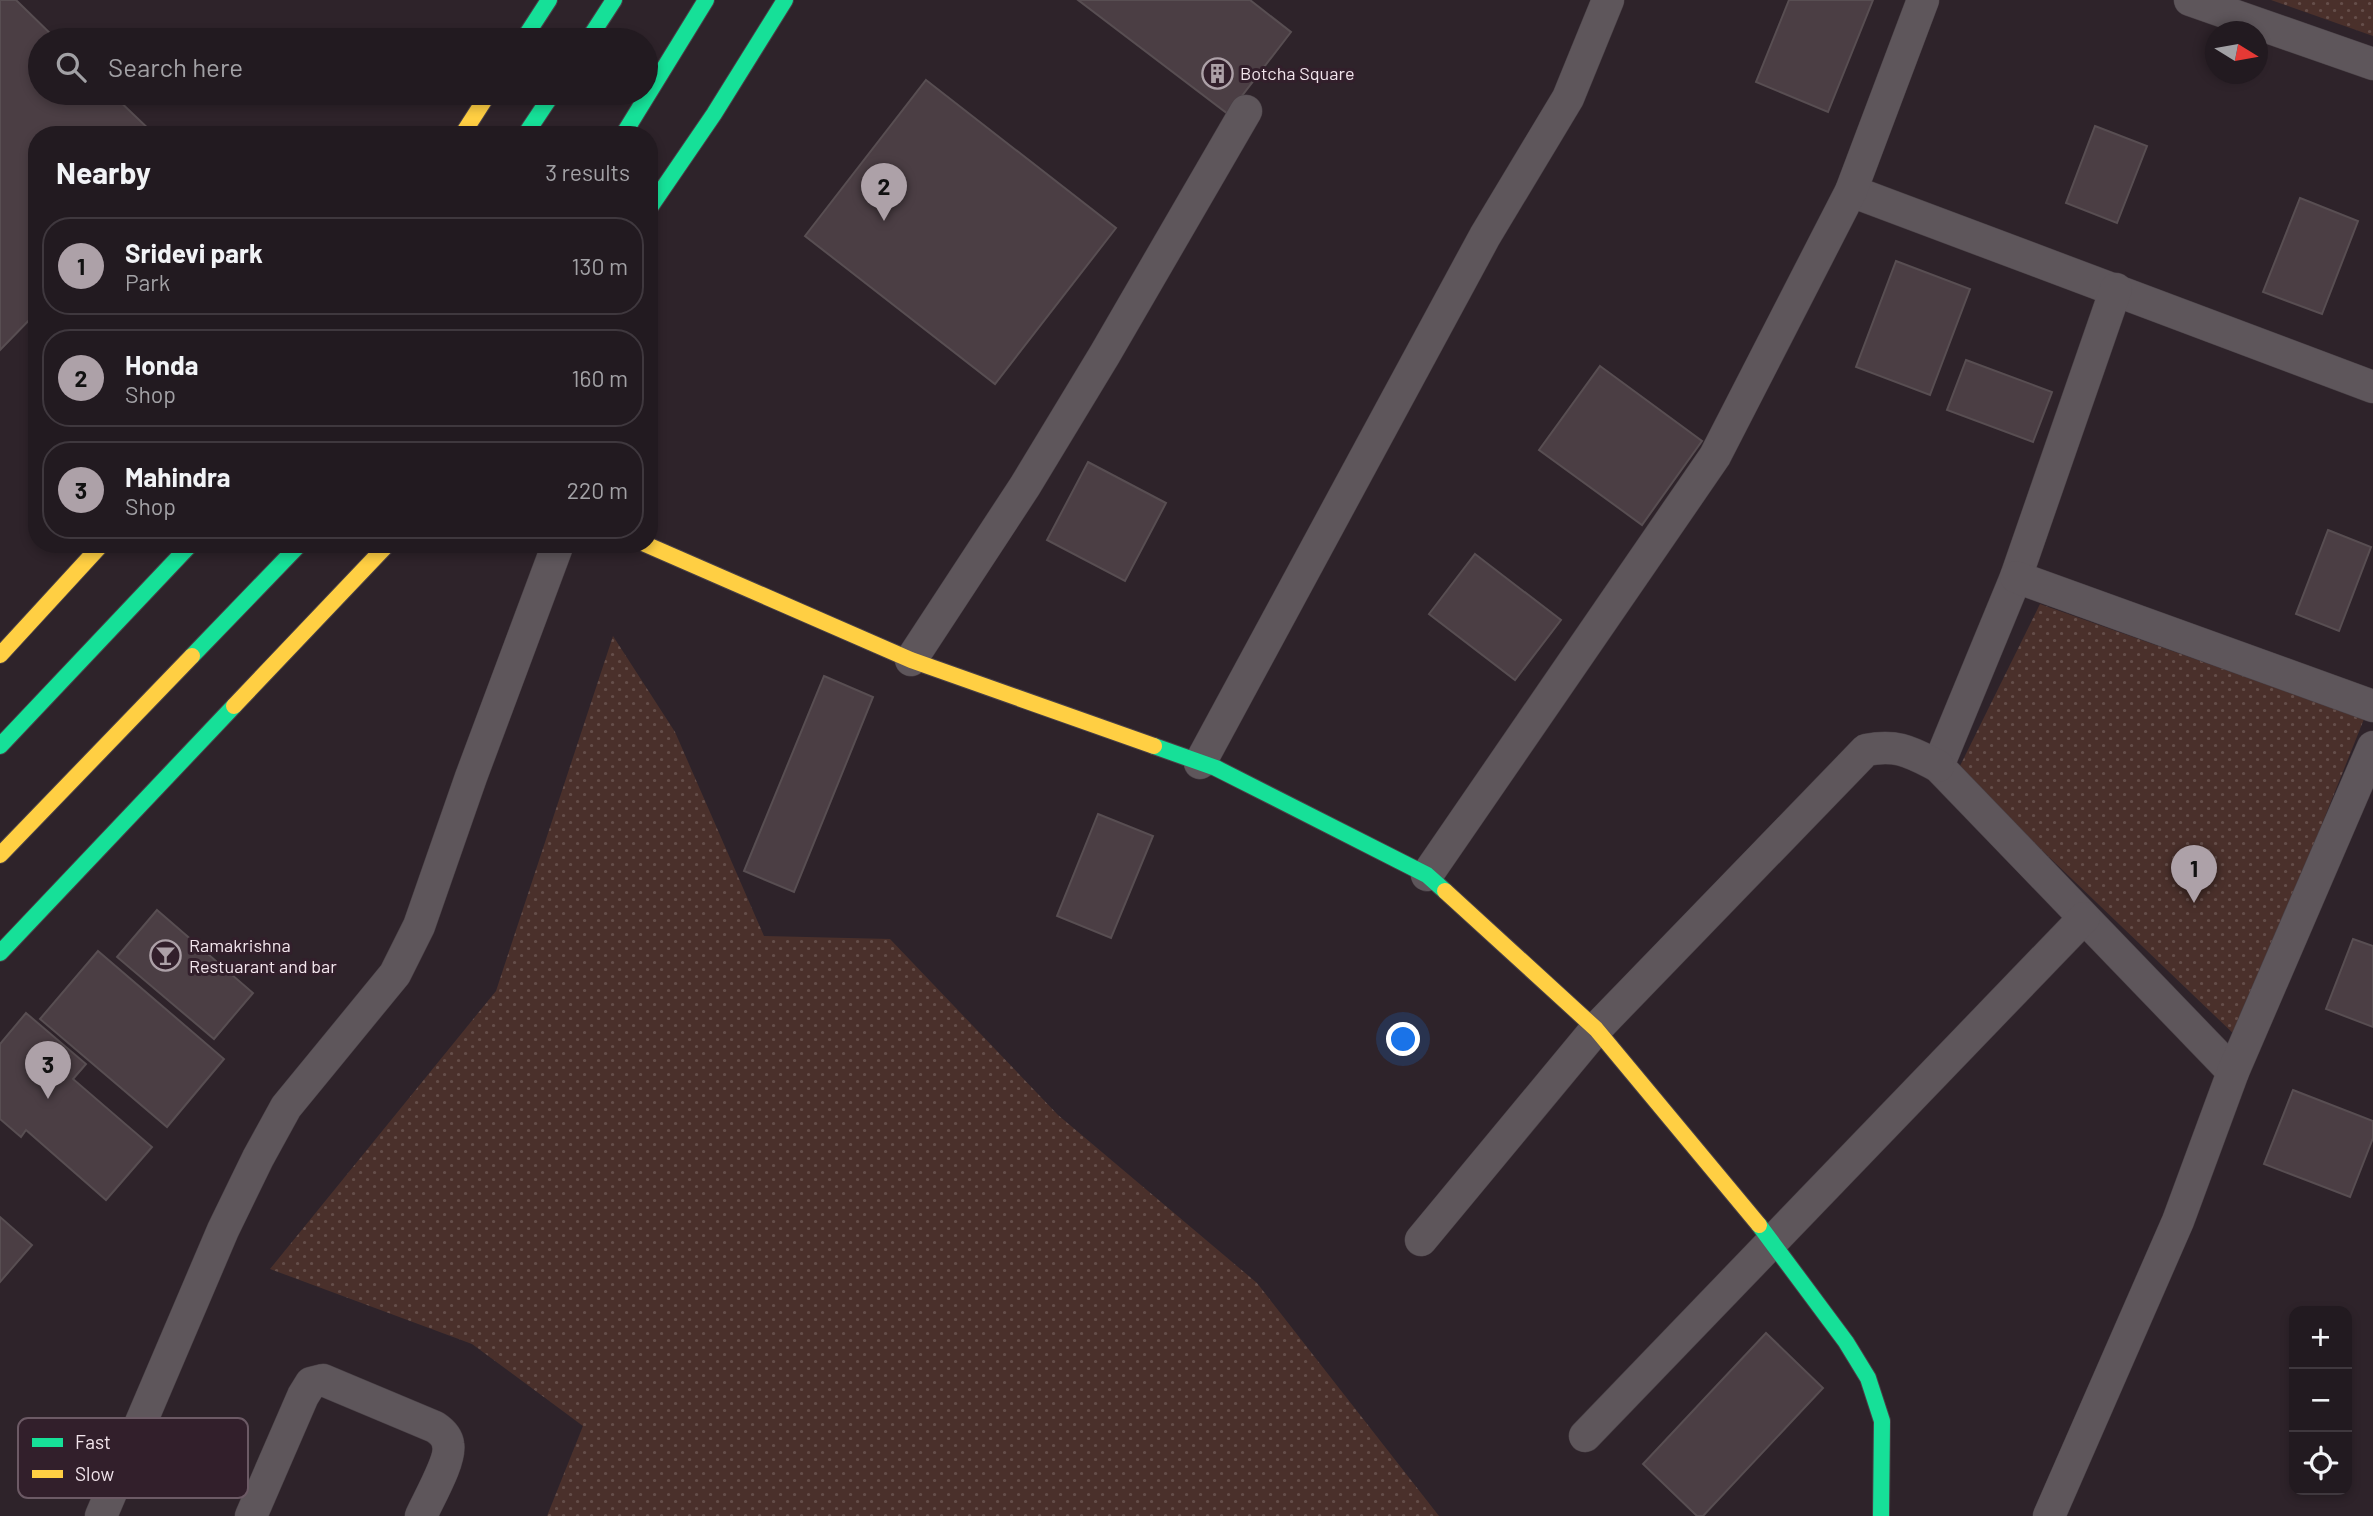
<!DOCTYPE html>
<html lang="en">
<head>
<meta charset="utf-8">
<style>
  :root { --surface:#221a20; --page:#2e272d; --text:#f1f3f6; --muted:#a2a1a5; --line:#3f383e; --accent:#ada1a8 }
  body { margin:0; font-family:Barlow,sans-serif; background:var(--page); color:var(--text) }
  .controls { position:absolute; right:21px; bottom:21px; display:grid; overflow:hidden; border-radius:14px; box-shadow:0 4px 10px #0003 }
  .controls button { width:63px; height:63px; display:grid; place-items:center; padding:0; border:0; border-bottom:2px solid var(--line); background:var(--surface); color:var(--text); font:35px sans-serif }
  .compass { position:absolute; left:2205px; top:21px; width:63px; height:63px; border-radius:50%; background:var(--surface); box-shadow:0 4px 10px #0003; rotate:101deg }
  .you { position:absolute; left:1404px; top:1040px; width:24px; height:24px; margin:-18px; border:5px solid #fff; border-radius:50%; background:#1a73e8; box-shadow:0 0 0 10px #1a73e833 }
  .badge { display:grid; place-items:center; width:46px; height:46px; border-radius:50%; background:var(--accent); color:#111; font-size:23px; font-weight:700 }
  .pin { position:absolute; translate:-50% -58px; filter:drop-shadow(0 2px 4px #0008) }
  .pin::after { content:''; position:absolute; top:37px; width:24px; height:21px; background:inherit; clip-path:polygon(0 0,100% 0,50% 100%) }
  .list { margin:0; padding:0; list-style:none }
  h2 { display:flex; justify-content:space-between; align-items:center; height:91px; margin:0; padding:0 28px; font-size:30px }
  h2 small { font-size:23px; font-weight:400; color:var(--muted) }
  .list li { display:grid; grid-template-columns:46px 1fr auto; gap:21px; align-items:center; box-sizing:border-box; height:98px; margin:0 14px 14px; padding:0 14px; border:2px solid var(--line); border-radius:28px }
  .list b { display:block; font-size:26px; white-space:nowrap }
  .list p { margin:0; font-size:23px; white-space:nowrap; color:var(--muted) }
  .list em { font-size:23px; font-style:normal; color:var(--muted) }
  .icon { flex:none; width:38px; height:38px; fill:none; stroke:currentColor; stroke-width:2; stroke-linecap:round; stroke-linejoin:round }
  .map { position:relative; flex:none; width:2373px; height:1516px; overflow:hidden }
  .search { position:absolute; background:var(--surface); box-shadow:0 4px 10px #0003; left:28px; top:28px; width:630px; height:77px; display:flex; align-items:center; gap:18px; box-sizing:border-box; padding:0 24px; border-radius:38px; color:var(--muted); font-size:26px }
  .panel { position:absolute; background:var(--surface); box-shadow:0 4px 10px #0003; left:28px; top:126px; width:630px; height:427px; border-radius:28px }
  .map>svg:first-child { display:block }
</style>
</head>
<body>
<div class="map">
<svg width="2373" height="1516" viewBox="0 0 2373 1516">
  <defs>
    <pattern id="green-dots" width="8" height="8" patternUnits="userSpaceOnUse" patternTransform="scale(1.75)"><rect width="8" height="8" fill="#4a302b"/><path d="M2 2h.1M6 6h.1" fill="none" stroke="#654e4a" stroke-width="1.8" stroke-linecap="round"/></pattern>
  </defs>
  <rect width="100%" height="100%" fill="#2e232a"/>
  <g fill="url(#green-dots)">
    <polygon points="2271,0 2373,0 2373,36"/>
    <polygon points="2040,604 2364,719 2237,1037 1958,770"/>
    <polygon points="613,636 675,732 764,936 890,939 1058,1115 1257,1283 1439,1516 547,1516 583,1426 472,1344 270,1269 496,991"/>
  </g>
  <g fill="#4b3e44" stroke="#584e52" stroke-width="2">
    <polygon points="0,0 16,0 57,40 40,40 40,93 111,93 155,135 37,135 37,312 0,350"/>
    <polygon points="1078,0 1250,0 1291,32 1228,114"/>
    <polygon points="1789,0 1873,0 1828,112 1756,82"/>
    <polygon points="926,80 1116,228 995,384 805,236"/>
    <polygon points="2095,126 2147,146 2117,223 2066,203"/>
    <polygon points="2300,198 2358,221 2322,314 2263,292"/>
    <polygon points="1896,261 1970,289 1930,395 1856,367"/>
    <polygon points="1966,360 2052,392 2033,442 1947,410"/>
    <polygon points="1600,366 1702,441 1642,525 1539,450"/>
    <polygon points="1088,462 1166,503 1125,581 1047,540"/>
    <polygon points="2328,530 2371,547 2339,631 2296,614"/>
    <polygon points="1475,554 1561,620 1515,680 1429,614"/>
    <polygon points="824,676 873,697 794,892 744,871"/>
    <polygon points="1098,814 1153,836 1111,938 1057,916"/>
    <polygon points="157,910 253,993 214,1039 117,957"/>
    <polygon points="2353,939 2373,946 2373,1027 2326,1009"/>
    <polygon points="98,951 224,1059 167,1127 40,1019"/>
    <polygon points="26,1013 86,1064 73,1079 152,1147 106,1200 26,1130 21,1137 0,1119 0,1044"/>
    <polygon points="2293,1090 2373,1121 2373,1138 2350,1197 2264,1164"/>
    <polygon points="0,1217 32,1245 0,1282"/>
    <polygon points="1766,1333 1823,1388 1703,1516 1697,1516 1643,1464"/>
  </g>
  <g fill="none" stroke-linecap="round" stroke-linejoin="round">
    <defs>
      <g id="street">
        <polyline points="2190,0 2373,64"/>
        <polyline points="1851,191 2373,387"/>
        <polyline points="2116,289 2016,577 1938,766 2233,1072"/>
        <polyline points="2016,577 2373,706"/>
        <polyline points="911,660 1025,486 1105,354 1246,111"/>
        <polyline points="1200,763 1485,236 1568,98 1608,0"/>
        <polyline points="1427,875 1715,456 1851,191 1923,0"/>
        <path d="M1421,1240L1596,1029L1866,750C1898,744 1910,752 1938,766"/>
        <polyline points="1585,1436 2084,918"/>
        <polyline points="101,1516 223,1230 258,1158 286,1107 395,974 419,926 471,777 558,544"/>
        <path d="M251,1516L303,1396L311,1383L323,1380L435,1427C441,1431 447,1436 448,1444C452,1459 428,1500 421,1516"/>
        <polyline points="2049,1516 2178,1221 2233,1072 2373,747"/>
      </g>
      <g id="fast">
        <polyline points="523,40 549,0"/>
        <polyline points="588,40 614,0"/>
        <polyline points="525,135 553,93"/>
        <polyline points="623,135 706,0"/>
        <polyline points="649,209 714,114 785,0"/>
        <polyline points="192,656 300,544"/>
        <polyline points="0,746 191,544"/>
        <polyline points="1154,746 1216,768 1427,875 1445,891"/>
        <polyline points="0,953 234,706"/>
        <polyline points="1759,1225 1846,1342 1868,1378 1882,1421 1881,1516"/>
      </g>
      <g id="slow">
        <polyline points="462,135 489,93"/>
        <polyline points="645,544 911,660 1154,746"/>
        <polyline points="0,655 102,544"/>
        <polyline points="234,706 388,544"/>
        <polyline points="0,855 192,656"/>
        <polyline points="1445,891 1596,1029 1759,1225"/>
      </g>
    </defs>
    <use href="#street" stroke="#494046" stroke-width="33"/>
    <use href="#fast" stroke="#494046" stroke-width="18"/>
    <use href="#slow" stroke="#494046" stroke-width="18"/>
    <use href="#street" stroke="#5e565b" stroke-width="32"/>
    <use href="#fast" stroke="#16e098" stroke-width="16"/>
    <use href="#slow" stroke="#ffcf43" stroke-width="16"/>
  </g>
  <defs>
    <symbol id="building-ring" viewBox="-11 -11 22 22"><circle r="9.5" fill="#321f2b" stroke="#ada1a8" stroke-width="1.5"/><path d="M-4-6H4V6H1V3H-1V6H-4ZM-2.5-4.3h1.7v1.8h-1.7ZM.8-4.3h1.7v1.8H.8ZM-2.5-1h1.7V.8h-1.7ZM.8-1h1.7V.8H.8Z" fill="#ada1a8"/></symbol>
    <symbol id="bar-ring" viewBox="-11 -11 22 22"><circle r="9.5" fill="#321f2b" stroke="#ada1a8" stroke-width="1.5"/><path d="M-6-5H6L.8 .8V4.5H3.5V6h-7V4.5H-.8V.8Z" fill="#ada1a8"/></symbol>
  </defs>
  <g fill-rule="evenodd">
    <use href="#building-ring" x="1200" y="56" width="35" height="35"/>
    <use href="#bar-ring" x="148" y="938" width="35" height="35"/>
  </g>
  <g text-anchor="middle" dominant-baseline="central" stroke-width="6" stroke-linejoin="round" paint-order="stroke">
    <g font-size="18" fill="#f2e5ec" stroke="#321f2b" text-anchor="start">
      <text x="1240" y="73">Botcha Square</text>
      <text x="189" y="945">Ramakrishna<tspan x="189" dy="21">Restuarant and bar</tspan></text>
    </g>
  </g>
  <rect x="18" y="1418" width="230" height="80" rx="10" fill="#321f2b" stroke="#6c5a65" stroke-width="2"/>
  <rect x="32" y="1438" width="31" height="9" fill="#16e098"/>
  <rect x="32" y="1470" width="31" height="8" fill="#ffcf43"/>
  <g font-size="19" fill="#f2e5ec">
    <text x="75" y="1449">Fast</text>
    <text x="75" y="1481">Slow</text>
  </g>
</svg>
<div class="controls">
<button>+</button>
<button>−</button>
<button><svg class="icon" aria-label="locate" viewBox="0 0 24 24"><circle cx="12" cy="12" r="6"/><path d="M12 2v4M12 18v4M2 12h4M18 12h4"/></svg></button>
</div>
<svg class="compass" viewBox="-18 -18 36 36"><path d="M0-13l5 13h-10z" fill="#e53935"/><path d="M0 13l5-13h-10z" fill="#a2a1a5"/></svg>
<div class="you"></div>
<div class="pin badge" style="left:2194px;top:903px">1</div>
<div class="pin badge" style="left:884px;top:221px">2</div>
<div class="pin badge" style="left:48px;top:1099px">3</div>
<div class="search"><svg class="icon" aria-label="search" viewBox="0 0 24 24"><circle cx="10" cy="10" r="6"/><path d="M15 15l6 6"/></svg>Search here</div>
<section class="panel">
<h2>Nearby<small>3 results</small></h2>
<ul class="list">
<li><span class="badge">1</span><div><b>Sridevi park</b><p>Park</p></div><em>130 m</em></li>
<li><span class="badge">2</span><div><b>Honda</b><p>Shop</p></div><em>160 m</em></li>
<li><span class="badge">3</span><div><b>Mahindra</b><p>Shop</p></div><em>220 m</em></li>
</ul>
</section>
</div>
</body>
</html>
